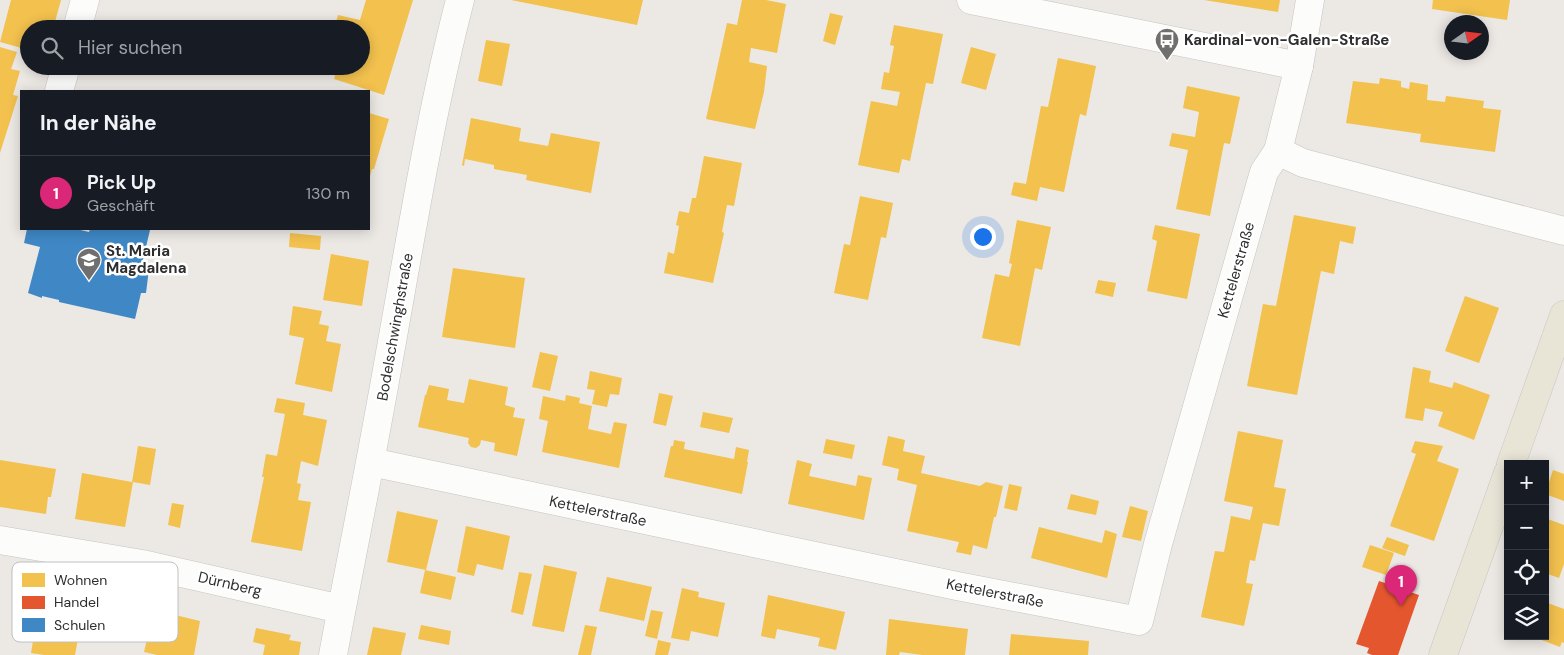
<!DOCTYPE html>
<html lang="de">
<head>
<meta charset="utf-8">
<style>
  :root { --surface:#171b24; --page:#242831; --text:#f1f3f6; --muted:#9ea1a6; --line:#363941; --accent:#db2777 }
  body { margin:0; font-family:"DM Sans",sans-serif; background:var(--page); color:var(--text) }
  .controls { position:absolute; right:15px; bottom:15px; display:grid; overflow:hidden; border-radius:0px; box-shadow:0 2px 12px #0003 }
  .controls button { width:45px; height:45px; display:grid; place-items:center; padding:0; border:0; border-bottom:1px solid var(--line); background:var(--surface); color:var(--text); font:25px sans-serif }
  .compass { position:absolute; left:1444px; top:15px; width:45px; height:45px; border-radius:50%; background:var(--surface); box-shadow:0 2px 12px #0003; rotate:76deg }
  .you { position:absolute; left:982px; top:236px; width:18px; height:18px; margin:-12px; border:4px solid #fff; border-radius:50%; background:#1a73e8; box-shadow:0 0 0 8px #1a73e833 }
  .badge { display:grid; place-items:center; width:32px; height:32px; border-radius:50%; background:var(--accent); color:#fff; font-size:16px; font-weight:700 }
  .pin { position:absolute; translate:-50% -41px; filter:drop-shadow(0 1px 2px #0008) }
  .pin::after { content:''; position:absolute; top:26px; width:18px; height:15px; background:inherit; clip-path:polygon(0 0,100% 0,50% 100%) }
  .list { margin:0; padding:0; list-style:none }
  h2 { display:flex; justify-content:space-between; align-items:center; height:65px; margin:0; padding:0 20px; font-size:21px }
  h2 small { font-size:16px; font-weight:400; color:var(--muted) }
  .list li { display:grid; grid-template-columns:32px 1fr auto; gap:15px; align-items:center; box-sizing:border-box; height:75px; padding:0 20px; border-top:1px solid var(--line) }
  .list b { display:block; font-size:19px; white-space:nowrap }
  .list p { margin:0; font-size:16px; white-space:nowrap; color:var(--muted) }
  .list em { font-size:16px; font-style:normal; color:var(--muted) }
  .icon { flex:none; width:28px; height:28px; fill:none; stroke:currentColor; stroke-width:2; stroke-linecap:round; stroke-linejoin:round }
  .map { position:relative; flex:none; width:1564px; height:655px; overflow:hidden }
  .search { position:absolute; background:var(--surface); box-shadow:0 2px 12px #0003; left:20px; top:20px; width:350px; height:55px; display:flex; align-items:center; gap:12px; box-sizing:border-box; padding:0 18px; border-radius:28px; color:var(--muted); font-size:19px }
  .panel { position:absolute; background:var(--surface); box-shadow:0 2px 12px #0003; left:20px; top:90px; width:350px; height:140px; border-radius:0px }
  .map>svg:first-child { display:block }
</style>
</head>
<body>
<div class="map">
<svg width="1564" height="655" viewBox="0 0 1564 655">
  <rect width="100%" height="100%" fill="#ece8e4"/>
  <g fill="#f2c14e">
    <polygon points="11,0 61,0 53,29 29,29 29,52 25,51 25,49 0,42"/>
    <polygon points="366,0 413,0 384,95 334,79 338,66 361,66 361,29 334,29 338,15 360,20"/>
    <polygon points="511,0 643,0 637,25"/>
    <polygon points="742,0 766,0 786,4 777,53 751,48 749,62 767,66 764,92 755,129 706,119 727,23 737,25"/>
    <polygon points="1204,0 1280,0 1278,12"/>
    <polygon points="1433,0 1510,0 1507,20 1432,9"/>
    <polygon points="830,13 843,16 835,45 823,41"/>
    <polygon points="894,25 943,34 933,84 926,83 910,161 902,159 899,173 858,165 871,101 897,106 900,92 881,89 884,72 889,73 894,46 890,45"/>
    <polygon points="486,40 510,44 502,86 478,81"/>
    <polygon points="0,47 17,52 11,69 20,71 13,95 18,96 0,153"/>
    <polygon points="971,47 996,54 986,90 961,83"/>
    <polygon points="1058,58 1096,66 1086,116 1080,114 1064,192 1040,187 1037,201 1011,195 1014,182 1026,184 1041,106 1048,107"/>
    <polygon points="1380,78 1401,81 1401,87 1409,89 1410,82 1428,85 1427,100 1445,102 1446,96 1484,101 1483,108 1501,110 1495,152 1420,142 1421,134 1346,123 1353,81 1379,84"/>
    <polygon points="1187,86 1240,97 1230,144 1224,143 1210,216 1176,209 1188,150 1169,146 1172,133 1195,137 1199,112 1183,108"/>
    <polygon points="369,113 389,119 374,169 372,169 369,180"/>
    <polygon points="471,118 521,128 519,141 548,146 551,133 600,142 591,193 526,180 527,175 494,169 494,165 465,159 464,166 462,165"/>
    <polygon points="704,156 742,163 734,206 727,205 722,232 724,233 713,283 664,273 668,252 674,254 679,226 676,225 679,211 689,213 692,198 696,198"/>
    <polygon points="860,196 893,203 886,238 881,237 868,300 834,293 844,244 850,245"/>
    <polygon points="1294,215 1356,227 1353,244 1340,241 1334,274 1321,271 1297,395 1247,386 1263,304 1276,306"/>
    <polygon points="1017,220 1051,227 1042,270 1035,268 1020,346 982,338 995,274 1009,277 1012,264 1009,263"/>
    <polygon points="1155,225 1200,234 1187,299 1147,291 1157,241 1152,239"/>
    <polygon points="290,233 321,236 320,250 289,247"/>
    <polygon points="331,254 369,261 362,306 323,300"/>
    <polygon points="453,268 525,278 515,348 442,337"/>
    <polygon points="1098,280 1116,283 1113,297 1095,293"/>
    <polygon points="1465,296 1499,308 1479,363 1445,351"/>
    <polygon points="293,306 322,311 319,324 329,326 326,341 341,344 332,392 295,384 304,338 289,335"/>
    <polygon points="540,352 558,356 550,391 532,387"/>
    <polygon points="1413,367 1431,371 1429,382 1452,388 1454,382 1490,395 1474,440 1438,426 1443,412 1425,408 1423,421 1405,418"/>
    <polygon points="590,371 622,378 619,395 610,394 607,407 592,404 595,390 587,389"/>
    <polygon points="469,379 508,387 505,405 515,408 513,417 525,419 517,456 494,451 495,443 481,440 480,445 476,448 471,447 468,443 469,438 418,427 425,395 426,395 429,385 449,389 447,400 464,403"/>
    <polygon points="659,393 673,396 666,426 653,423"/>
    <polygon points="566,395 580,398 579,403 592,406 588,429 611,434 614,422 627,424 619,468 542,452 548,421 539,419 543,396 565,401"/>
    <polygon points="277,398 305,403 303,415 327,420 318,466 301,461 297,483 301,484 298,500 311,502 302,551 251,542 264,477 262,477 266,454 277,456 285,414 274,412"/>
    <polygon points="703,412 733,418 729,433 700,427"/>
    <polygon points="1238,431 1283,440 1274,487 1286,489 1279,526 1263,523 1255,561 1250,560 1246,583 1253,584 1244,626 1201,617 1215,551 1224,552 1231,516 1250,520 1253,507 1224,501"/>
    <polygon points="888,436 905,440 903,451 925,456 921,473 980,486 986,482 1003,486 996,517 994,517 987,549 973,545 971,555 956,552 959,542 907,531 917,485 897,480 899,469 882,465"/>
    <polygon points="826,439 855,445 852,459 823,453"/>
    <polygon points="674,440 685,442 684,449 734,459 736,447 749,450 747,462 748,462 742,494 664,477 671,446 673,446"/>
    <polygon points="1415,441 1443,446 1437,461 1459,469 1434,541 1390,526 1416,454 1411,452"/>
    <polygon points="138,446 156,449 150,485 133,482 125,527 75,519 82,473 132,482"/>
    <polygon points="0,460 56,469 51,497 48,497 46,514 0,507"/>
    <polygon points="797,460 812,464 809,476 856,486 858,475 872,478 864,520 788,504"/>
    <polygon points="1553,470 1564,474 1564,501 1545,494"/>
    <polygon points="1009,484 1022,487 1017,511 1004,508"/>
    <polygon points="1071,494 1099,501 1096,515 1067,509"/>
    <polygon points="172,503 184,505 180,528 168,525"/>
    <polygon points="1130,506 1148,511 1141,541 1122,537"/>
    <polygon points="397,511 438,520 426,570 387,562"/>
    <polygon points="1545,518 1564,525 1564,564 1559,578 1545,573"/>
    <polygon points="466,526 510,536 503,570 477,564 474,576 457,572"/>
    <polygon points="1039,527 1102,543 1105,530 1117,534 1107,578 1031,558"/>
    <polygon points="1387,537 1409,545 1405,556 1382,548"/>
    <polygon points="1370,545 1394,553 1386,575 1362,567"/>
    <polygon points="544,565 577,572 564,632 532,626"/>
    <polygon points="49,570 83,575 80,593 86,594 75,655 44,655 31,653 33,641 28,633 33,604 39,600 41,586 49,588 50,584 47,583"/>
    <polygon points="425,570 456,577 451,600 420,593"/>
    <polygon points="519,572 532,574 523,615 511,612"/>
    <polygon points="607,577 652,587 644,621 599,611"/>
    <polygon points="682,588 699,592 698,597 725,603 718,637 691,631 689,641 671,638"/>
    <polygon points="768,595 845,612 836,650 818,646 820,638 777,629 775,639 761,636"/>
    <polygon points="1545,602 1564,609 1564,643 1562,642 1560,647 1531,636 1545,636"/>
    <polygon points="154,610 200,621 194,655 157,655 144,652"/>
    <polygon points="651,610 663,612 657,639 645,636"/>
    <polygon points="889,619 968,629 965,655 922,655 900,652 899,655 886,655"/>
    <polygon points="421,625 451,631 449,645 418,639"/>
    <polygon points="585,625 597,627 591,655 578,655"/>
    <polygon points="373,627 406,633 401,655 367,655"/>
    <polygon points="256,628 291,635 289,640 301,642 299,655 263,655 265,645 253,642"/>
    <polygon points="1011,634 1089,641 1088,655 1009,655"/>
    <polygon points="658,640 671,643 668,655 655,655"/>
  </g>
  <polygon fill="#e4572e" points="1393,580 1408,586 1407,591 1419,595 1398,655 1372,655 1367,653 1369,648 1356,644 1379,581 1391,585"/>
  <polygon fill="#3f88c5" points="27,229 76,229 89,232 90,229 150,230 141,268 149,269 146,293 141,293 135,319 59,302 59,300 42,296 42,298 28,293 40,247 24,243"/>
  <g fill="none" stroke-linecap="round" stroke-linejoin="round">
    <defs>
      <g id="minor">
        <polyline points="971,0 1299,66 1278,151 1303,163 1564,231"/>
        <polyline points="77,29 85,0"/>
        <polyline points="1299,66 1310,0"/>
        <polyline points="59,91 66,66"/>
        <polyline points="371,462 957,586 1139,621 1158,544 1264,172 1278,151"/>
        <polyline points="0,540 142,564 341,609"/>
        <path d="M333,655C351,558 371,462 388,364C410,243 429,120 460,0"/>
      </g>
      <g id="major">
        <polyline points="1511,464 1564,315"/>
        <polyline points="1443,655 1508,473"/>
      </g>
    </defs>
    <use href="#minor" stroke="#c5c4c5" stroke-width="29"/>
    <use href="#major" stroke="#c6c5c4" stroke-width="29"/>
    <use href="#minor" stroke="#fcfcfb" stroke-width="28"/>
    <use href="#major" stroke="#e8e4d6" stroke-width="28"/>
  </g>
  <defs>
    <symbol id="bus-pin" viewBox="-11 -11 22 30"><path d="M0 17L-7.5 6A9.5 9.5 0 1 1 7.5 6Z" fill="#706f6e" stroke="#fff"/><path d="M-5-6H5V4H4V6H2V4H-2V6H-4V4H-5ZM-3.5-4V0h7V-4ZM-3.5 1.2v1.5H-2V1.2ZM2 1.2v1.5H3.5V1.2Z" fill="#fff"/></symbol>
    <symbol id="school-pin" viewBox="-11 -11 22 30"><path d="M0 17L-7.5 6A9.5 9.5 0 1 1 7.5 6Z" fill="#706f6e" stroke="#fff"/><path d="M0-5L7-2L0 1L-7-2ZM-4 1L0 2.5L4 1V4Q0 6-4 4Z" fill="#fff"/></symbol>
  </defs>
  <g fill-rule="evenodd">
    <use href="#bus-pin" x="1153" y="26" width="28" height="38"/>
    <use href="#school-pin" x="75" y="246" width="28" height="38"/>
  </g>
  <g text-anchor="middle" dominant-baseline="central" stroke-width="5" stroke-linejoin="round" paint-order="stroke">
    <g font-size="15" font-weight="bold" fill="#2e2e2e" stroke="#fff" text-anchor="start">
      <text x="1184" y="40">Kardinal-von-Galen-Straße</text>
      <text x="106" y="251">St. Maria<tspan x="106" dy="17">Magdalena</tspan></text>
    </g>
    <g font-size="15" fill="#2e2e2e" stroke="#fff">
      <text transform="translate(1236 270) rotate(-74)">Kettelerstraße</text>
      <text transform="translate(395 327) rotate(-80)">Bodelschwinghstraße</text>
      <text transform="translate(598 511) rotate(12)">Kettelerstraße</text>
      <text transform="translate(230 584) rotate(13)">Dürnberg</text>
      <text transform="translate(995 593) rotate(11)">Kettelerstraße</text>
    </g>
  </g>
  <rect x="12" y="562" width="166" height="80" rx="8" fill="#fff" stroke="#c0c0c0" stroke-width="1"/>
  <rect x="22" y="573" width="23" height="14" fill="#f2c14e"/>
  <rect x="22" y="596" width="23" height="13" fill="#e4572e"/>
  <rect x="22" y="618" width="23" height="14" fill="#3f88c5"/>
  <g font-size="14" fill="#2e2e2e">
    <text x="54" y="585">Wohnen</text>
    <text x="54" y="607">Handel</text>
    <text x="54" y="630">Schulen</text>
  </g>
</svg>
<div class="controls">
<button>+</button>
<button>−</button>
<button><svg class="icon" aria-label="locate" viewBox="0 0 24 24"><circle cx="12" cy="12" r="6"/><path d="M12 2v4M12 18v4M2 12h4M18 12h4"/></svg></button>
<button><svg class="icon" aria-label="layers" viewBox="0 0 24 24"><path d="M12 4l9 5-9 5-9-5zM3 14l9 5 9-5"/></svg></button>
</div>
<svg class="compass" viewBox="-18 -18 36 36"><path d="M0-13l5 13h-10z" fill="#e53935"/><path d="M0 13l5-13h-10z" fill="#9ea1a6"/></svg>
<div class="you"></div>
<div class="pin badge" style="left:1401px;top:606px">1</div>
<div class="search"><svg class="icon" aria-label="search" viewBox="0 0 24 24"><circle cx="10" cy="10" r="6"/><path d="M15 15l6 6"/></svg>Hier suchen</div>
<section class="panel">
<h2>In der Nähe<small></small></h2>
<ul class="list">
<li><span class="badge">1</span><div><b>Pick Up</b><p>Geschäft</p></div><em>130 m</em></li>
</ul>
</section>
</div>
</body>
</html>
